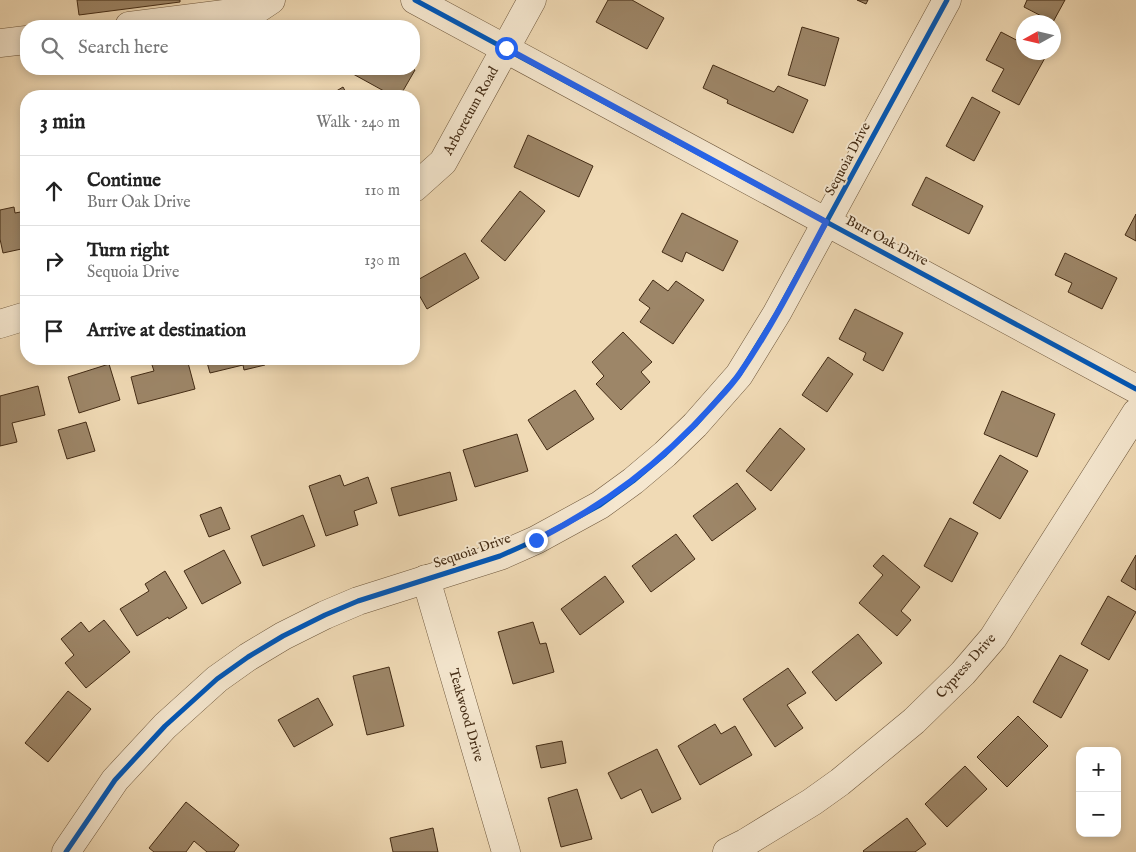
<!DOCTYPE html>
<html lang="en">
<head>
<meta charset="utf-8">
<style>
  :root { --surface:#fff; --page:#f2f2f2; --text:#222; --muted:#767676; --line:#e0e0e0 }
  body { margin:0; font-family:"IM FELL English",serif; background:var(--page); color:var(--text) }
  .controls { position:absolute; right:15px; bottom:15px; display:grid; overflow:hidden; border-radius:10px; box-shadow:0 2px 8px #0003 }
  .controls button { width:45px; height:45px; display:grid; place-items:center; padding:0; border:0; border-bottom:1px solid var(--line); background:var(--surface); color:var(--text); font:25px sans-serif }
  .compass { position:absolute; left:1016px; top:15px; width:45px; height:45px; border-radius:50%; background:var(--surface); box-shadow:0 2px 8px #0003; rotate:262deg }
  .stop { position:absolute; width:15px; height:15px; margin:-11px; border:4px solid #2563eb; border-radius:50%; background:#fff }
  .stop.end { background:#2563eb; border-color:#fff; box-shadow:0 1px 5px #0008 }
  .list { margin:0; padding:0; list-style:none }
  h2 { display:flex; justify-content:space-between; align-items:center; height:65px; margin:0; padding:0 20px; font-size:21px }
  h2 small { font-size:16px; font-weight:400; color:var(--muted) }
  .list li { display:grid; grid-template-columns:32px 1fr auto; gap:15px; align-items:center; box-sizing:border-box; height:70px; padding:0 20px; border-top:1px solid var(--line) }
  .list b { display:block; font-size:19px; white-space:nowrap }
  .list p { margin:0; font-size:16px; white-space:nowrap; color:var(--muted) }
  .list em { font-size:16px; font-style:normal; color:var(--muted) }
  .icon { flex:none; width:28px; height:28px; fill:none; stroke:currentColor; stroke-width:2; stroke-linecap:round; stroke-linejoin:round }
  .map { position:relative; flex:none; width:1136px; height:852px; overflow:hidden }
  .search { position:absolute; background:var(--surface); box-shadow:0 2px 8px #0003; left:20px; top:20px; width:400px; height:55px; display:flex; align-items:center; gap:12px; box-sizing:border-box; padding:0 18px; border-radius:20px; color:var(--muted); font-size:19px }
  .panel { position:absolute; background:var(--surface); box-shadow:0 2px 8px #0003; left:20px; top:90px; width:400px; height:275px; border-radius:20px }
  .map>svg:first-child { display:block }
</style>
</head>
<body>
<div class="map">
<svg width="1136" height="852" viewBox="0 0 1136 852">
  <rect width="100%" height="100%" fill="#f0dab5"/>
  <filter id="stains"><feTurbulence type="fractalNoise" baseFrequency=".004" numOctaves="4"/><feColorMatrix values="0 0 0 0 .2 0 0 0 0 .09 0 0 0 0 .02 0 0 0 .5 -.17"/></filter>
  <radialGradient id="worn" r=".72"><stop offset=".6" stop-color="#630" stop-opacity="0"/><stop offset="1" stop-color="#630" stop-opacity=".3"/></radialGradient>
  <g fill="#9d8668" stroke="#432b14">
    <polygon points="77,0 180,0 180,2 79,15"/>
    <polygon points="608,0 632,0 664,18 647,49 596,22"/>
    <polygon points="857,0 868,0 866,4"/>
    <polygon points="1027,0 1065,0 1053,22 1024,7"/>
    <polygon points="802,27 839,38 825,86 788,75"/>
    <polygon points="1001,32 1024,44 1024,52 1039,52 1046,56 1019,105 992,91 1004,69 986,60"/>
    <polygon points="713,65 774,92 778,86 808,100 793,133 727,103 728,100 703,88"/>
    <polygon points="344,69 413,69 415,70 400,96 393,96"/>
    <polygon points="343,87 348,96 328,96"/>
    <polygon points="972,97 1000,112 974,161 946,146"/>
    <polygon points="528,135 593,166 579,197 514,167"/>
    <polygon points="926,177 983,206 969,234 912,205"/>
    <polygon points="520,191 545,211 505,261 481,241"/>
    <polygon points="14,207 15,213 26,211 26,248 3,253 0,239 0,210"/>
    <polygon points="682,213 738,241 723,271 686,252 682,262 662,252"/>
    <polygon points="1136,214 1136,241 1125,235"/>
    <polygon points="465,253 479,278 427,309 414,286 414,282"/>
    <polygon points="1065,253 1117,278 1102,309 1068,292 1072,283 1055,275"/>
    <polygon points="653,280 668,291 676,281 704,300 673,344 640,322 650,308 639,300"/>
    <polygon points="855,309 903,333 883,371 863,360 866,353 839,339"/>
    <polygon points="623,332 652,362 641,372 650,382 621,410 596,384 604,376 592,362"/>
    <polygon points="828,357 853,374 827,412 802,395"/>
    <polygon points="150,359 187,359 195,389 138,404 131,377 154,371"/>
    <polygon points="206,359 264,359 265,365 244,370 243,365 210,373"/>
    <polygon points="109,364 120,400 79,413 68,377"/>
    <polygon points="38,386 45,415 12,423 17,442 0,446 0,396"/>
    <polygon points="575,390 594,419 547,450 528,420"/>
    <polygon points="1002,391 1055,414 1037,457 984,434"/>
    <polygon points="86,422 95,451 67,459 58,430"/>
    <polygon points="780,428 805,449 771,491 746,471"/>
    <polygon points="517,434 528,471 475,487 463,450"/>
    <polygon points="1000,455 1028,471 1000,519 973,503"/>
    <polygon points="450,472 457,500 399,516 391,488"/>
    <polygon points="340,475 344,486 368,477 377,503 354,511 358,525 326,536 309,486"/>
    <polygon points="737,483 756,509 712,541 693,516"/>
    <polygon points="221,507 230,529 209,537 200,515"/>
    <polygon points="303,515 315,546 263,566 251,536"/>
    <polygon points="950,518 978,533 952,582 924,566"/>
    <polygon points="676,534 695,559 651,592 632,566"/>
    <polygon points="224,550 241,583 202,604 184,571"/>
    <polygon points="883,555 920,587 901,611 911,620 897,636 859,603 883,575 873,566"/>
    <polygon points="1136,555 1136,590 1121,581"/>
    <polygon points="165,571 187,608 169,619 168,617 137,636 120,609 149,591 145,584"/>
    <polygon points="605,576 624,602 580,635 561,609"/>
    <polygon points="1108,596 1136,612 1109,660 1081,644"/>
    <polygon points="104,620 130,652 86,688 65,663 74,655 61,639 81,622 89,632"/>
    <polygon points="533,622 540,644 546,643 554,672 513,684 498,632"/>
    <polygon points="858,634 882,663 836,701 812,672"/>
    <polygon points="1060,655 1088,670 1061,718 1033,702"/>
    <polygon points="389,667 404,726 367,735 353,676"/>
    <polygon points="788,668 806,693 787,705 803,728 775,747 743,699"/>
    <polygon points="68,691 91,709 48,762 25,743"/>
    <polygon points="318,698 333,725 294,747 278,720"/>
    <polygon points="1018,716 1048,746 1007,787 977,757"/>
    <polygon points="715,724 721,734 735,726 752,755 700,785 678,746"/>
    <polygon points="562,741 566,763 541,768 536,746"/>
    <polygon points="657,749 681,799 652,813 641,789 621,799 608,773"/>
    <polygon points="965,766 987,789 947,827 925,804"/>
    <polygon points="577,789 592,839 561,847 548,798"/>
    <polygon points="186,802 239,845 234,852 207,852 194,841 186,852 154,852 149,848"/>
    <polygon points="907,818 926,844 915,852 864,852 863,851"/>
    <polygon points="433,828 438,852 393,852 390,838"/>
  </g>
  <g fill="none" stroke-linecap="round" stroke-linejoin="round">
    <defs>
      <g id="minor">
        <polyline points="415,0 1136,389"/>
        <polyline points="129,26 247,11 259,8 271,0"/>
        <polyline points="0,43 26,40"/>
        <polyline points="414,188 443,162 532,0"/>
        <polyline points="0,324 26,316"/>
        <polyline points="426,579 506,852"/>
        <polyline points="66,852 115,780 165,726 217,679 248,657 283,636 325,615 358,601 500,556 536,540 600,505 633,481 665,454 695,425 739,375 777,313 947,0"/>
        <polyline points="727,852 745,843 812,802 840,782 914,721 963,673 993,638 1136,413"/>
      </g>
    </defs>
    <use href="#minor" stroke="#6e573c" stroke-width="29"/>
    <use href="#minor" stroke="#f5e7cf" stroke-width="28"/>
    <defs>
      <g id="cycleway">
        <polyline points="415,0 1136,389"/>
        <polyline points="66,852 115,780 165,726 217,679 248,657 283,636 325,615 358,601 500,556 536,540 600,505 633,481 665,454 695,425 739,375 777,313 947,0"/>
      </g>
    </defs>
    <use href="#cycleway" stroke="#f5e7cf" stroke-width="8"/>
    <use href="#cycleway" stroke="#0057b8" stroke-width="5"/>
  </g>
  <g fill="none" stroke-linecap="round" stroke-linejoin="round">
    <path stroke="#2563eb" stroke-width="6" d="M506,48L826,222C799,273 773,325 740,373C732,385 722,395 713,405C660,464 606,504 536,540"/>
  </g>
  <g text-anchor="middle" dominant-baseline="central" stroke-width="4" stroke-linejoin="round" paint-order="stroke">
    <g font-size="14" fill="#432b14" stroke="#f5e7cf">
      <text transform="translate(471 111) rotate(-61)">Arboretum Road</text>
      <text transform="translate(848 159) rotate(-62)">Sequoia Drive</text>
      <text transform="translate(887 241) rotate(28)">Burr Oak Drive</text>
      <text transform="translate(472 551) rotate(-19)">Sequoia Drive</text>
      <text transform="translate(966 666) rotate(-48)">Cypress Drive</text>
      <text transform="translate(466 715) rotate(74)">Teakwood Drive</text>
    </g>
  </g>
  <rect width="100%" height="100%" filter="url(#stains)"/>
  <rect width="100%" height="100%" fill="url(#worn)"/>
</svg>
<div class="controls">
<button>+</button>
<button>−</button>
</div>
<svg class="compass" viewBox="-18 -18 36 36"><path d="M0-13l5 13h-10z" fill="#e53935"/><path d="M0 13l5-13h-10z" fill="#767676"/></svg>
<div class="stop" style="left:506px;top:48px"></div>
<div class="stop end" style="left:536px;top:540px"></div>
<div class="search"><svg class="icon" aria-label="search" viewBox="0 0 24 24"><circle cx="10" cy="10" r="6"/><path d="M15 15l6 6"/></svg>Search here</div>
<section class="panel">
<h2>3 min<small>Walk · 240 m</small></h2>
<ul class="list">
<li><svg class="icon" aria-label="ahead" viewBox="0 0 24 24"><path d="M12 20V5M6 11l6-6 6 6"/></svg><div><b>Continue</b><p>Burr Oak Drive</p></div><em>110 m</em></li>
<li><svg class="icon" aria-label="right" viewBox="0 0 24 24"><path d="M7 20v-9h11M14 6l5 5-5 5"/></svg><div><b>Turn right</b><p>Sequoia Drive</p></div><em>130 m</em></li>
<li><svg class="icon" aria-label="arrive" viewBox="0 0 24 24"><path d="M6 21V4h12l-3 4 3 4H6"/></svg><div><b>Arrive at destination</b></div></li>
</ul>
</section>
</div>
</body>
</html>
